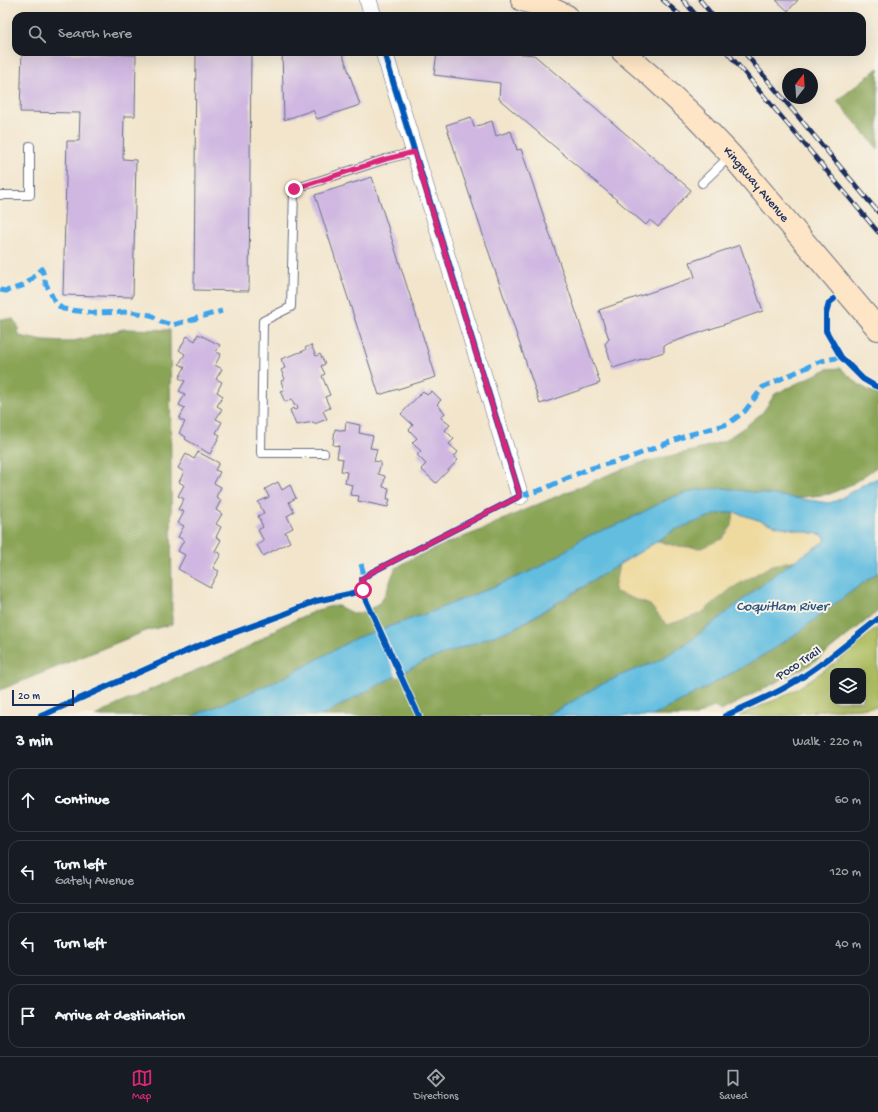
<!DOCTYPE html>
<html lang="en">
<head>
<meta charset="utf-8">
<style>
  :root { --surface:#171b24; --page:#20242c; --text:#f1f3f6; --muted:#9ea1a6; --line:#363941; --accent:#db2777 }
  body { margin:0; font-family:"Gochi Hand",sans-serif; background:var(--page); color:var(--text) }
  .controls { position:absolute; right:12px; bottom:12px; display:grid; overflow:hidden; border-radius:8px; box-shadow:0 4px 16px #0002 }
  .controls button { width:36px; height:36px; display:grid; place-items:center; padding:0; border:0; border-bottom:1px solid var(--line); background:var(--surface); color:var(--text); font:20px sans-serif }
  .compass { position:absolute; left:782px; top:68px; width:36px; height:36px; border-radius:50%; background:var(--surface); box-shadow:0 4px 16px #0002; rotate:17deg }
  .scale { position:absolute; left:12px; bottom:10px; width:62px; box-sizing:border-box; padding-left:4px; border:2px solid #1b2f5e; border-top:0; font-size:11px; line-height:14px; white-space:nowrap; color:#1b2f5e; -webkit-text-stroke:3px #f7f3e8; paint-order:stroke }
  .stop { position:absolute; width:12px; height:12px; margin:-9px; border:3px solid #db2777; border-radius:50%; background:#fff }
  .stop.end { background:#db2777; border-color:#fff; box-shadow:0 1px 4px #0008 }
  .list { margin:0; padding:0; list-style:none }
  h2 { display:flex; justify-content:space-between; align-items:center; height:52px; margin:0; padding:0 16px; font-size:17px }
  h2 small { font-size:13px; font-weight:400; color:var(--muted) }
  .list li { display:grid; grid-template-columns:26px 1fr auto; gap:12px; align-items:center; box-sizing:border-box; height:64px; margin:0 8px 8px; padding:0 8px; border:1px solid var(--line); border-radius:12px }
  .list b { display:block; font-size:15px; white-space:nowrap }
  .list p { margin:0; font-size:13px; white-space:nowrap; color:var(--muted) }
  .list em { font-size:13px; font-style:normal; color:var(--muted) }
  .icon { flex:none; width:22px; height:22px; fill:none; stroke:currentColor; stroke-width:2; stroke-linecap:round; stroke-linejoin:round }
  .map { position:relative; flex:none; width:878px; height:716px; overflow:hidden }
  .search { position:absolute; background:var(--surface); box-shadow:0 4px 16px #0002; left:12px; right:12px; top:12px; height:44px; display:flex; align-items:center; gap:10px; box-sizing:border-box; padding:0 14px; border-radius:12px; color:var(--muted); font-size:15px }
  .sheet { height:340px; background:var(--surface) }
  nav { display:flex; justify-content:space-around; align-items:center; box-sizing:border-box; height:56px; border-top:1px solid var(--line); background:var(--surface); font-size:11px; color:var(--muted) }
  nav a { display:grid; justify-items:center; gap:2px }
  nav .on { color:var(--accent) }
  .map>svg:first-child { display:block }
</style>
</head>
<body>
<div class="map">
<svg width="878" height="716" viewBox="0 0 878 716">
  <rect width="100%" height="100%" fill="#f7f3e8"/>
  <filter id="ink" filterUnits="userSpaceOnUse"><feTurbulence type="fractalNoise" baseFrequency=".025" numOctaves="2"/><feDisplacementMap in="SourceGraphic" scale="8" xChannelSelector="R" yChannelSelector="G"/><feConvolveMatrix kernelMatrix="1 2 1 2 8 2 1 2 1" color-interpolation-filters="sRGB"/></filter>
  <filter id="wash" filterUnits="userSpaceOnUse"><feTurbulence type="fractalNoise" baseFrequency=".012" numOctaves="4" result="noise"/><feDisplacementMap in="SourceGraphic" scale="16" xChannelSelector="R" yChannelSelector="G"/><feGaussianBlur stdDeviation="0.9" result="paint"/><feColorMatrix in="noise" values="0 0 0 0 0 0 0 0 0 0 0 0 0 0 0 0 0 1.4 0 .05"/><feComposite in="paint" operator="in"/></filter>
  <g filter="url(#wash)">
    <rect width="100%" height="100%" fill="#f2e5cc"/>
    <path fill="#aebd60" stroke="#64765f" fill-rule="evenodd" d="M878,627V707L824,710L801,713L787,716H739L765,704L778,699L795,690L835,663ZM833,671H863V701H833Z"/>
    <g fill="#8aa456" stroke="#526a5a">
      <polygon points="878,68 878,149 837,101"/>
      <polygon points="0,319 13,319 18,326 19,336 44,341 69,342 124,329 170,330 172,624 146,631 0,690"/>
      <path d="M840,368C851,377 863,391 878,393V466L852,484L830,494L795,498L724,488L696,490L670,498L624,522L583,538L561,554L534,570L431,612L356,638L287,676L237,698L193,716H95L119,704L172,680L229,657L257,642L280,627L317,610L332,606H338L352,613H360L376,606L382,600L388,588L392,576L396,568L411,559L448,543L479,531L522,511L615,472L641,463L673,455L693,451L724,441L746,426L763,412L775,394L827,369Z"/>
      <polygon points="734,512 732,526 722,539 702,548 675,546 658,541 674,530 697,521 717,514"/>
      <polygon points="796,560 786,566 689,642 656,662 631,671 544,716 321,716 378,685 423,662 515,628 567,598 619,564 615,591 650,605 667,625 700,614 732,588 772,565"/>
      <polygon points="878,572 878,611 831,649 811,664 721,711 714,707 709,709 696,716 653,716 723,678 760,657 799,632 829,608"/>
    </g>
    <polygon fill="#eeda9e" stroke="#84847e" points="734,512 777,526 823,535 826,540 796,560 772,565 732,588 700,614 667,625 650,605 614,591 619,564 658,541 675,546 701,548 722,539 732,526"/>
    <polygon fill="#62bddf" stroke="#3e769e" points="878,478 878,572 829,608 799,632 760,657 723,678 653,716 544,716 561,708 600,685 631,671 656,662 689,642 786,566 821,544 826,540 823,535 777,526 734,512 717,514 674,530 648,547 515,628 423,662 378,685 321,716 193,716 237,698 287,676 356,638 431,612 534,570 561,554 583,538 624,522 670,498 696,490 724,488 829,503 838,500 866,483"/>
    <polygon fill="#f2e5cc" points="381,627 403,674 397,677 375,629"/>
    <g id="blocks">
      <g fill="#cfb7e1">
        <polygon points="776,0 798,0 788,11"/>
        <polygon points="22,52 136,55 135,116 124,116 123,159 136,160 133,297 63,295 67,141 79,141 80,113 20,112"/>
        <polygon points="196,52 251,52 249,291 194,290"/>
        <polygon points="282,52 342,52 360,105 317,119 313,110 284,120"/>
        <polygon points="437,52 506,52 534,55 691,190 658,227 650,220 646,225 499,99 500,83 434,75"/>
        <polygon points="471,117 474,127 492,121 496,136 511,131 517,150 521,149 600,383 540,404 446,125"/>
        <polygon points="372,177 436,377 379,395 315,195"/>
        <polygon points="740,245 763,311 664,345 664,352 613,368 605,344 609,339 599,310 695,277 690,262"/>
        <polygon points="198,334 220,345 216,352 221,354 215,365 222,369 216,379 222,382 217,392 223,396 217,406 222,409 216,419 222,422 216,433 220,435 210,454 185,439 186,437 179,433 185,422 179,419 185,408 179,405 185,394 179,391 185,381 179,378 185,367 179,364 185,354 179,350 187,336 195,341"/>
        <polygon points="311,345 316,356 320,354 325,364 321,366 325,374 322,376 330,395 325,397 330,408 323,411 327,419 314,424 314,422 296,425 290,410 293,408 294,410 298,409 297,405 294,405 292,399 285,402 280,391 284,390 281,381 285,379 281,370 285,368 281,359 306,350 305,348"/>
        <polygon points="423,391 427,395 432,391 441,400 437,404 445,413 441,418 450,425 445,430 454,439 449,444 458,452 454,457 458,460 436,483 421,469 426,464 417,455 421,451 412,443 417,438 409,430 413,425 401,414"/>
        <polygon points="346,422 360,425 359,433 373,436 370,448 377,449 374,461 381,462 378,474 385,476 383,487 389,488 387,499 390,499 388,507 358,501 359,496 350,495 352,485 345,483 347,472 341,471 343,459 337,458 339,446 333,445 335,429 345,431"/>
        <polygon points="198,452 219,463 215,470 220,472 214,483 221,487 216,497 221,500 216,510 222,514 216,524 221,527 216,537 221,540 215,551 221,554 213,568 219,571 210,587 178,569 185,555 178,551 184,540 178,537 184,526 178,523 184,512 178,509 184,499 178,496 184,485 179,482 184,472 178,468 186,454 194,459"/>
        <polygon points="278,482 282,490 290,485 296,498 289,502 294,512 287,516 293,528 285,532 290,542 263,556 257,545 264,541 258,530 263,527 258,516 264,513 258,502 269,497 265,489"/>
      </g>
    </g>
  </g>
  <g filter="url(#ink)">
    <use href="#blocks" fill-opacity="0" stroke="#666f84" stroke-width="1"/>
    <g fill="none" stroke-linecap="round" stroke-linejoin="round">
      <defs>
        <g id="lane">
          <polyline points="702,183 730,156"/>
          <polyline points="0,195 30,195 30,146"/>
          <polyline points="324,453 261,453 263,321 291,307 294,189 386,159 414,152"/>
        </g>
        <g id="street">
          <polyline points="368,0 373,16"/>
          <polyline points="384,52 520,496"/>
        </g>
        <g id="secondary">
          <polyline points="522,0 545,6 567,16"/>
          <path id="s1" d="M623,52L651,76L694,116L731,155L878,329"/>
        </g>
      </defs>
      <use href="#lane" stroke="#666f84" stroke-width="10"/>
      <use href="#street" stroke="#666f84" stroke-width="18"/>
      <use href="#secondary" stroke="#666f84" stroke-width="24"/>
      <use href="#lane" stroke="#fff" stroke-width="8"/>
      <use href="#street" stroke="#fff" stroke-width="17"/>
      <use href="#secondary" stroke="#fde5c5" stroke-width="22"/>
      <defs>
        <g id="rail">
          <polyline points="663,0 681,16"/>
          <polyline points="683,0 697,16"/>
          <polyline points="700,0 713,16"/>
          <polyline points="727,52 878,232"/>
          <polyline points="744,52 878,212"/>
        </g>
      </defs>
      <use href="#rail" stroke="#1b2f5e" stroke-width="4.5"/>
      <use href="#rail" stroke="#f7f3e8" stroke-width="3" stroke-dasharray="9" stroke-linecap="butt"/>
      <g stroke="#3da3ed" stroke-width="5" stroke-dasharray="10 5" stroke-linecap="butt">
        <polyline points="0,290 6,291 25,285 42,269 46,284 56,304 63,309 94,313 131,312 151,315 161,322 173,325 222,311"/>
        <polyline points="520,496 541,490 588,469 626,459 688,435 728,424 745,411 763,387 821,361 841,357"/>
        <polyline points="361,564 363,571 362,579"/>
      </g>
      <defs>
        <g id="cycleway">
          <polyline points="384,52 520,496 372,572 362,579 365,598 419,716"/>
          <polyline points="834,299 829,303 826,314 826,331 841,357 863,379 875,386 878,387"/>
          <polyline points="41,716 198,646 282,615 316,601 349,594 363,590"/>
          <path d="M725,716C745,706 767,698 786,687C819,668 848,643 878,619"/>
        </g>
      </defs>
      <use href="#cycleway" stroke="#f7f3e8" stroke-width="8"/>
      <use href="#cycleway" stroke="#0057b8" stroke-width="6"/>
    </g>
  </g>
  <g fill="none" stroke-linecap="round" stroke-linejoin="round" filter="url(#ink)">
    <polyline stroke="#db2777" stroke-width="5" points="294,189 386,159 414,152 520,496 372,572 362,579 363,590"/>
  </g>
  <g text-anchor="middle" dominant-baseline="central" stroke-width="4" stroke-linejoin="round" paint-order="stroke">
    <g font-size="13" fill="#1b2f5e" stroke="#f7f3e8">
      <text stroke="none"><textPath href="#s1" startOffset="188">Kingsway Avenue</textPath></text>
      <text transform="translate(799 664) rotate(-33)">Poco Trail</text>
    </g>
    <g font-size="14" font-style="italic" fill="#2d527e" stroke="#f7f3e8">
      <text x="782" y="607">Coquitlam River</text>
    </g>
  </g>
</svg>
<div class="controls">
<button><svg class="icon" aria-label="layers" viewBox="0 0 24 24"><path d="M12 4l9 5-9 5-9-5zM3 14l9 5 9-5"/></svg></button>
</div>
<svg class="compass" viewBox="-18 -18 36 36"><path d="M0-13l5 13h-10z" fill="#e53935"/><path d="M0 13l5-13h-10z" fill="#9ea1a6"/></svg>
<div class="scale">20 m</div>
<div class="stop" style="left:363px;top:590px"></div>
<div class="stop end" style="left:294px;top:189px"></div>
<div class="search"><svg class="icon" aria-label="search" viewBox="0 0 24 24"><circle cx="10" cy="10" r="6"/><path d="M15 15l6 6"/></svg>Search here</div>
</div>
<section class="sheet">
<h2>3 min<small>Walk · 220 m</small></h2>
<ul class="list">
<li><svg class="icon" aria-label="ahead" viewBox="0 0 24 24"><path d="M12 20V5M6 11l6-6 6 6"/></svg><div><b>Continue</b></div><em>60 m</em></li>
<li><svg class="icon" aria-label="left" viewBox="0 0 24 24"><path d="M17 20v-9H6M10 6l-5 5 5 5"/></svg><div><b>Turn left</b><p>Gately Avenue</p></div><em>120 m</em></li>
<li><svg class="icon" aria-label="left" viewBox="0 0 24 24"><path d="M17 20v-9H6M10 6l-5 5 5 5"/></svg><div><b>Turn left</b></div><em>40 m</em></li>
<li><svg class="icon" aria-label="arrive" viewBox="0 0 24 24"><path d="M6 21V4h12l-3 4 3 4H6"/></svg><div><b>Arrive at destination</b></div></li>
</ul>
</section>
<nav>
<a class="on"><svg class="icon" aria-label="map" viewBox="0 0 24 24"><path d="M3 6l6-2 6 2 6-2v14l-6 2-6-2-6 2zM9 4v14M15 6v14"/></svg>Map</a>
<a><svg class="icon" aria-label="directions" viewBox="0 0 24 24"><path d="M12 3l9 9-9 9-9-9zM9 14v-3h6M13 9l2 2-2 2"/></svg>Directions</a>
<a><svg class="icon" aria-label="saved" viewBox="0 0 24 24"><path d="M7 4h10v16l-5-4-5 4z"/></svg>Saved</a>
</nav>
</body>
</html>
